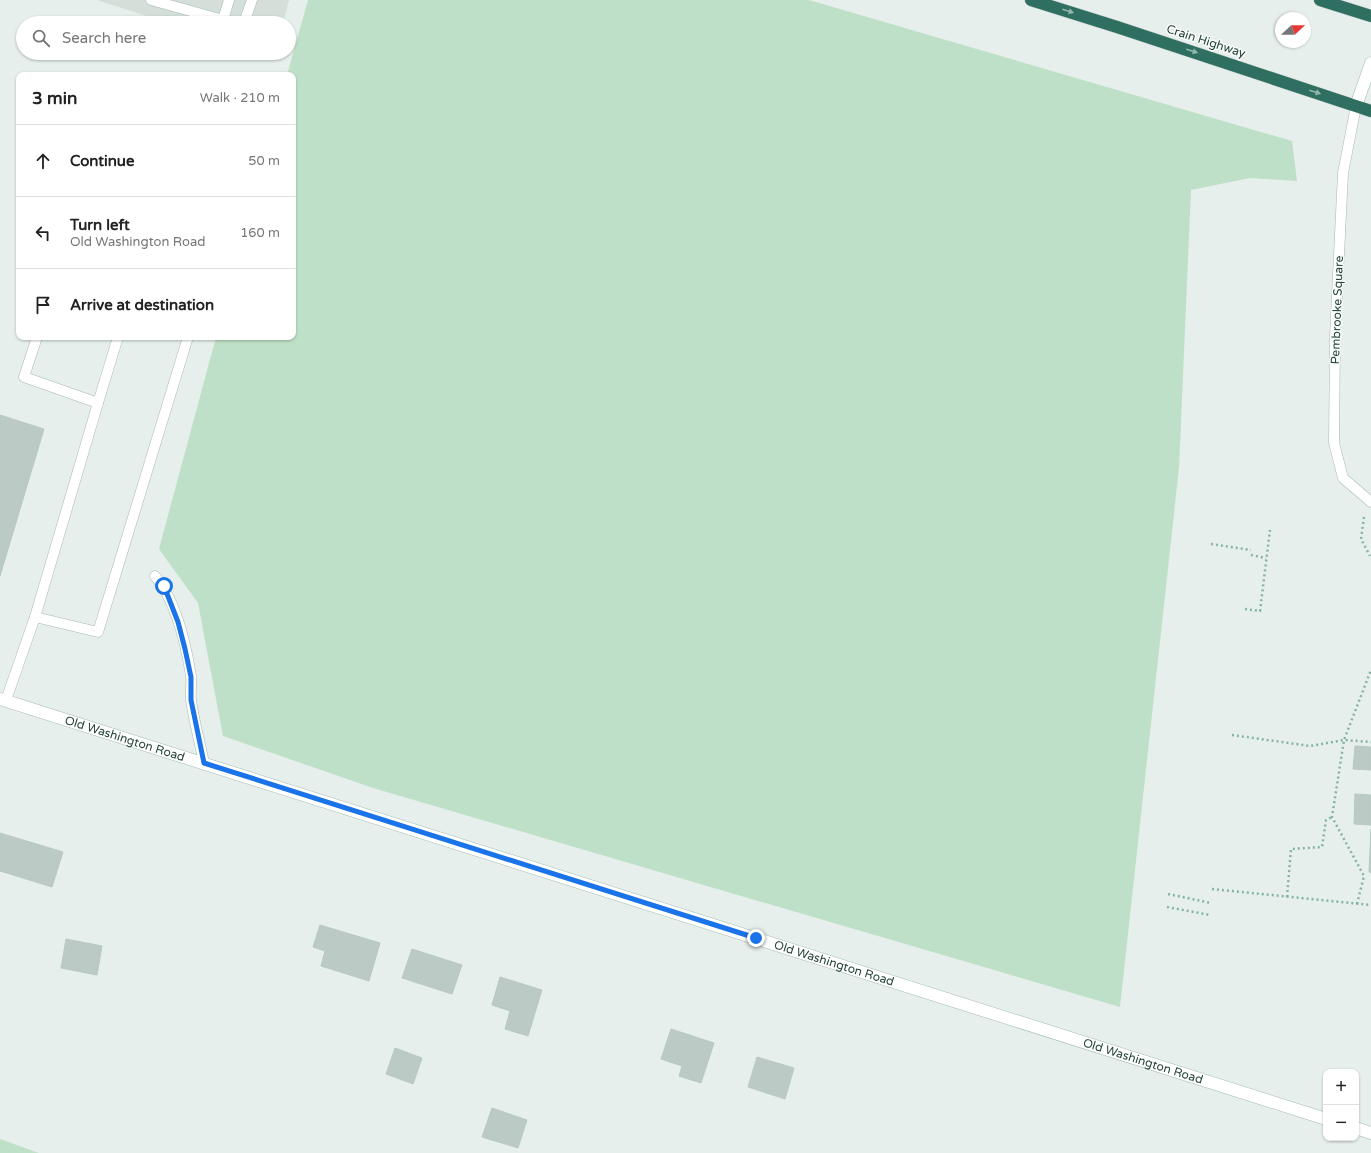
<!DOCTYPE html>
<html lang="en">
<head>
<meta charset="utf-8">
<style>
  :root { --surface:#fff; --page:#f6f6f6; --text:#222; --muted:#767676; --line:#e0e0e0 }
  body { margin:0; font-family:"Varela Round",sans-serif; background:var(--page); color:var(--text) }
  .controls { position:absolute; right:12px; bottom:12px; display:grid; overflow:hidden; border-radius:8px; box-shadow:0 1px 3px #0004 }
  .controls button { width:36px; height:36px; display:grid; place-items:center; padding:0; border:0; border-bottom:1px solid var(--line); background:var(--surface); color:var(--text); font:20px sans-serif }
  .compass { position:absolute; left:1275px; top:12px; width:36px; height:36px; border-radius:50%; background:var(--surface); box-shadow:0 1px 3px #0004; rotate:69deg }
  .stop { position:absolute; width:12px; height:12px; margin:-9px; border:3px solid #1a73e8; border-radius:50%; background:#fff }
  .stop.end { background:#1a73e8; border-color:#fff; box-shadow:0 1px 4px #0008 }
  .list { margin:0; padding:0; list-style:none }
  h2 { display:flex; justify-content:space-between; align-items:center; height:52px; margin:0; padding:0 16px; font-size:17px }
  h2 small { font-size:13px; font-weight:400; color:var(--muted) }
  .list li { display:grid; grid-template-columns:26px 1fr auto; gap:12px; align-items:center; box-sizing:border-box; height:72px; padding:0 16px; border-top:1px solid var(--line) }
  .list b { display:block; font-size:15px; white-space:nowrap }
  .list p { margin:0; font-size:13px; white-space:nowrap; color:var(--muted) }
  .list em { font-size:13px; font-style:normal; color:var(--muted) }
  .icon { flex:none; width:22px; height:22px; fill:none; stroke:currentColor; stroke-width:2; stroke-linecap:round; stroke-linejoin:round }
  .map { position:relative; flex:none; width:1371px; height:1153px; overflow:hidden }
  .search { position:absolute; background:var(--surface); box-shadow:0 1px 3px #0004; left:16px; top:16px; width:280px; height:44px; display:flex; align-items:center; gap:10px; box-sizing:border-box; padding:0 14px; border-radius:22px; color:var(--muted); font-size:15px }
  .panel { position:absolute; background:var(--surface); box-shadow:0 1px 3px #0004; left:16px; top:72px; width:280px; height:268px; border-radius:8px }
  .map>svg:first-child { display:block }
</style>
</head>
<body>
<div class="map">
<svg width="1371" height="1153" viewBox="0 0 1371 1153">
  <rect width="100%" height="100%" fill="#e6efeb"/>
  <polygon fill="#d4dfda" points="97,0 289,0 283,23 168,23"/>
  <g fill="#bfe0c8">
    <polygon points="308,0 809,0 1292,141 1297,181 1250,178 1191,190 1179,468 1120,1007 373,788 223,736 198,603 159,549 216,337 293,337 293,75 287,75"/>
    <polygon points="0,1139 39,1153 0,1153"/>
  </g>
  <g fill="#bbcac4" stroke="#b8c9c2">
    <polygon points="0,415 44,429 0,576"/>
    <polygon points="1355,746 1371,747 1371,770 1353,769"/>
    <polygon points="1355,794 1371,795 1371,825 1354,824"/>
    <polygon points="1371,829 1371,873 1369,872"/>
    <polygon points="0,833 63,852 52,887 0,871"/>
    <polygon points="320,925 380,943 369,981 321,966 325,951 313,947"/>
    <polygon points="66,939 102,946 97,975 61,968"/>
    <polygon points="412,949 462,965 452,994 402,978"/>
    <polygon points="500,977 542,990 528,1036 505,1029 510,1011 492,1005"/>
    <polygon points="671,1029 714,1043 701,1083 679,1076 682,1066 661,1059"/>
    <polygon points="395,1048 422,1058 413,1084 386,1074"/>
    <polygon points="757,1057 794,1068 785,1099 748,1087"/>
    <polygon points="492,1108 527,1120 518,1148 482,1137"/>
  </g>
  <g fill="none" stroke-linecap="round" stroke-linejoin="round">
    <defs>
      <g id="lane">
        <polyline points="151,0 234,23"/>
        <polyline points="223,20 229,0"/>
        <polyline points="244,23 252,0"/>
        <polyline points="1356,106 1343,173 1335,337 1334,443 1343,478 1371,502"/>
        <polyline points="98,403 118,337"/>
        <path d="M155,576C176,601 186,644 191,676C192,684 190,692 191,700C194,721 200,743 204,763"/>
        <polyline points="35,617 98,632 188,337"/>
        <polyline points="6,700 35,617 98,403 24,377 37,337"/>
      </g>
      <g id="secondary">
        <polyline points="1356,106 1371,63"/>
        <path id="s1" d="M0,699L1326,1119"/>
        <polyline points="1356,1128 1371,1133"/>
      </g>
      <g id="highway">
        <polyline points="1031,0 1117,27 1371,111"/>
        <polyline points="1320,0 1371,16"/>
      </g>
    </defs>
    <use href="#lane" stroke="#a8b8b2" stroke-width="11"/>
    <use href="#secondary" stroke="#a4bbb3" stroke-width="13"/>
    <use href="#highway" stroke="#c2cac8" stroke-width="13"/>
    <g stroke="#86b3a5" stroke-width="2.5" stroke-dasharray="2 3" stroke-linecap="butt">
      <polyline points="1364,517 1361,539 1370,556"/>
      <polyline points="1211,544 1251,550"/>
      <polyline points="1251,555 1266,558"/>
      <polyline points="1245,609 1260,611 1270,530"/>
      <polyline points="1232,735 1310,746 1344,740 1371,742"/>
      <polyline points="1212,889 1371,905"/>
      <polyline points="1168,894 1211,903"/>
      <polyline points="1287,897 1291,849 1322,847 1326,820 1332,817"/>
      <polyline points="1357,904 1364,876 1332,817 1344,740 1371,670"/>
      <polyline points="1167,907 1210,915"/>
    </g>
    <use href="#lane" stroke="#fff" stroke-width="10"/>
    <use href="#secondary" stroke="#fff" stroke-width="12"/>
    <use href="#highway" stroke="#2f6f62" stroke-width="12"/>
  </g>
  <defs><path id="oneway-solid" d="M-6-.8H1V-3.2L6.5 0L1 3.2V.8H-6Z"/></defs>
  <g fill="#93b5ae">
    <use href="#oneway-solid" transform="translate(1068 11) rotate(17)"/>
    <use href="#oneway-solid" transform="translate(1192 51) rotate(18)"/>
    <use href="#oneway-solid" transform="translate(1315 92) rotate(18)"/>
  </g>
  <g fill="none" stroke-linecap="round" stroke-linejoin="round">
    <polyline stroke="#1a73e8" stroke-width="5" points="164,586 178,622 185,649 191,677 191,700 204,763 756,938"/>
  </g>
  <g text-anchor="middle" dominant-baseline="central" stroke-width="3" stroke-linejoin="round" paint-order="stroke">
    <g font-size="12" fill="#24423a" stroke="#f7fbf9">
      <text transform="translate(1206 41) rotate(18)">Crain Highway</text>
      <text transform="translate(1337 310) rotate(-88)">Pembrooke Square</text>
      <text stroke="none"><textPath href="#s1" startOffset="131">Old Washington Road</textPath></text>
      <text stroke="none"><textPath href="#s1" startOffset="875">Old Washington Road</textPath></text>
      <text stroke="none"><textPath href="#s1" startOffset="1199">Old Washington Road</textPath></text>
    </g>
  </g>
</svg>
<div class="controls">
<button>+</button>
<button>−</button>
</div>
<svg class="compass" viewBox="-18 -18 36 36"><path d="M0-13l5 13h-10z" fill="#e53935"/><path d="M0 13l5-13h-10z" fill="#767676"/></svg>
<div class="stop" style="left:164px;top:586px"></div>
<div class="stop end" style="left:756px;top:938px"></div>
<div class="search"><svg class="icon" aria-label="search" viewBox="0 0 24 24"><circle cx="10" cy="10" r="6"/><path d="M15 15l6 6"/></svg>Search here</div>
<section class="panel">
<h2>3 min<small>Walk · 210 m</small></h2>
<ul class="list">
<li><svg class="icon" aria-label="ahead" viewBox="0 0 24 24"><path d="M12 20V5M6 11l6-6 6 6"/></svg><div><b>Continue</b></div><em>50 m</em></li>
<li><svg class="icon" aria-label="left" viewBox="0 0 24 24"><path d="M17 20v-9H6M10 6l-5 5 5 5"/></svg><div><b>Turn left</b><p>Old Washington Road</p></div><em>160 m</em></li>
<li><svg class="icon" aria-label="arrive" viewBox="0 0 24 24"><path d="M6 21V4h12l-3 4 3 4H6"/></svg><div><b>Arrive at destination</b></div></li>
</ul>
</section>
</div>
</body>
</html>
